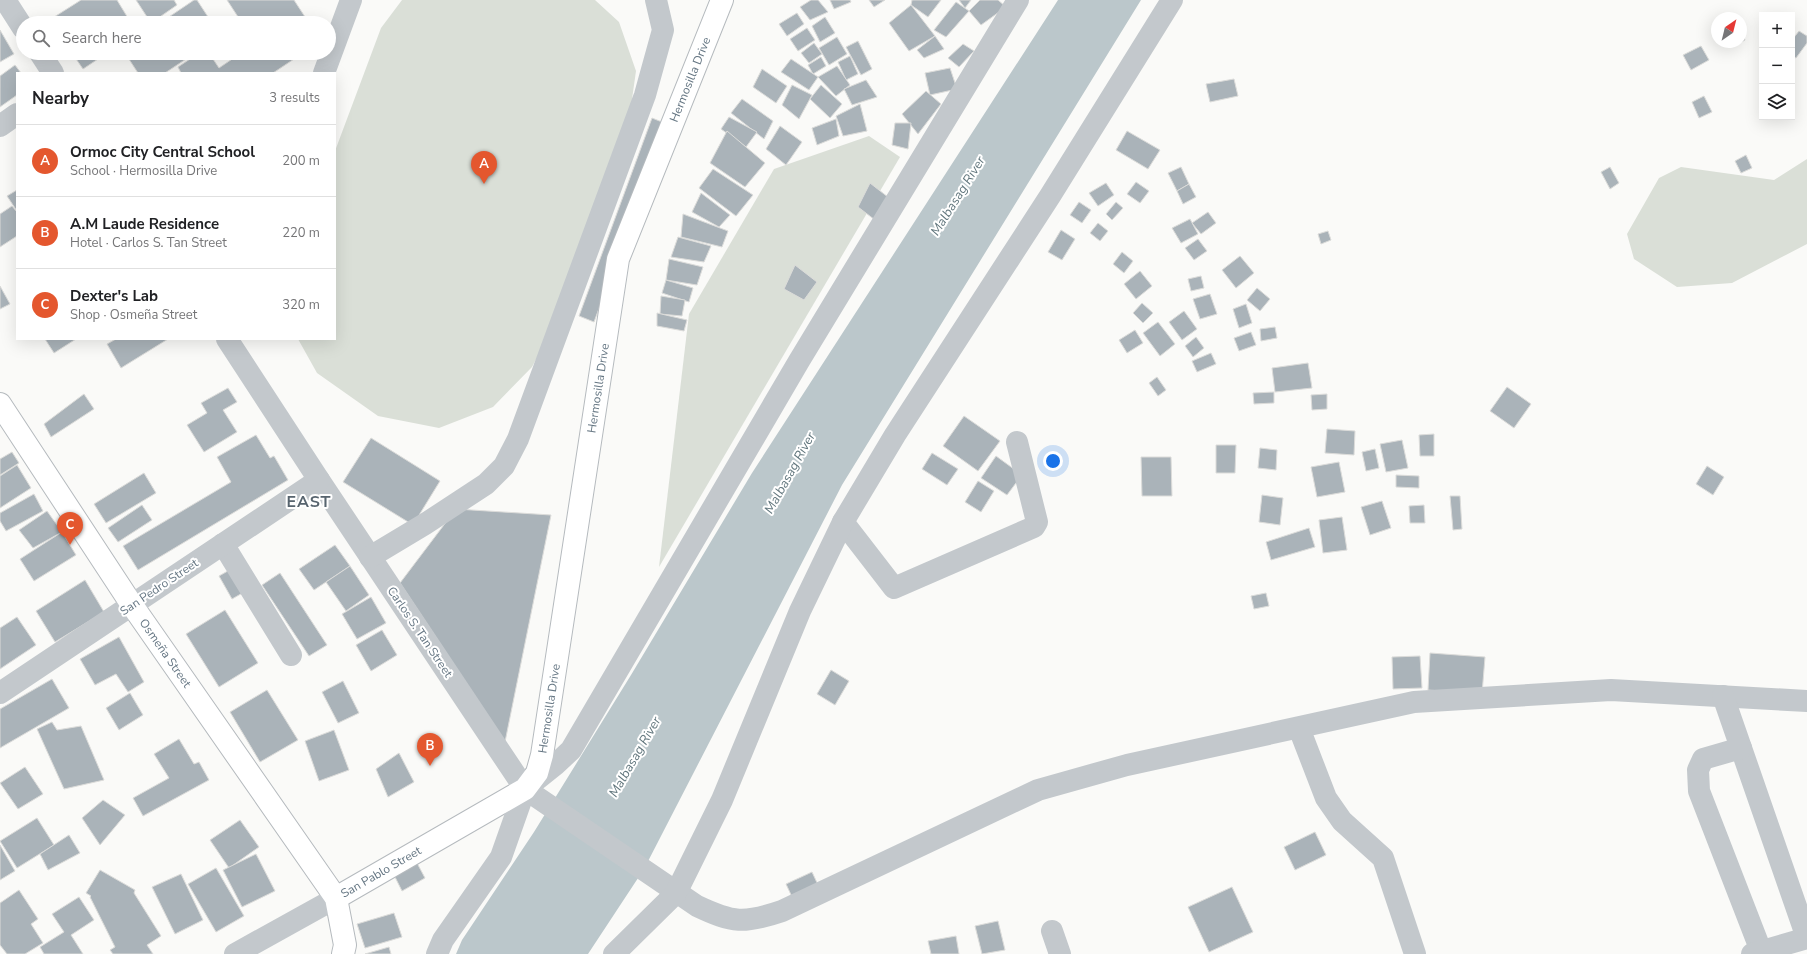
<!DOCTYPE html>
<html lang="en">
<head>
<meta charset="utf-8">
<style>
  :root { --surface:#fff; --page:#f6f6f6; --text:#202124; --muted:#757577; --line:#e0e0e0; --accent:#e4572e }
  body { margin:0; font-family:"Nunito Sans",sans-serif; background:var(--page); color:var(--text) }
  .controls { position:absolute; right:12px; top:12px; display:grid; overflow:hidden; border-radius:0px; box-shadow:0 4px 16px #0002 }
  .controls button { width:36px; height:36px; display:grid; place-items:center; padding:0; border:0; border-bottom:1px solid var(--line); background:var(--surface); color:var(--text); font:20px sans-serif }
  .compass { position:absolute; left:1711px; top:12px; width:36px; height:36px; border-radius:50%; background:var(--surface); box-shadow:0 4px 16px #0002; rotate:35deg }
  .you { position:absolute; left:1053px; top:461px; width:14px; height:14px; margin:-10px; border:3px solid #fff; border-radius:50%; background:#1a73e8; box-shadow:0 0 0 6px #1a73e833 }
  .badge { display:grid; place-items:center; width:26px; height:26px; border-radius:50%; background:var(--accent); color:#fff; font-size:13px; font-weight:700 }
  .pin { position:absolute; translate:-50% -33px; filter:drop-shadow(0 1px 2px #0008) }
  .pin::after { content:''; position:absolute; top:21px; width:14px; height:12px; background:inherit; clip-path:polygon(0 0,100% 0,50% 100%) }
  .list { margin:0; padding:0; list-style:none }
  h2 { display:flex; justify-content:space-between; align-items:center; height:52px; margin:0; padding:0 16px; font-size:17px }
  h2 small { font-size:13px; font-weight:400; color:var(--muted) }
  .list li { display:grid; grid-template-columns:26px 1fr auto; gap:12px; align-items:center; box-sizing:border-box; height:72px; padding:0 16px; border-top:1px solid var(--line) }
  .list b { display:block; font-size:15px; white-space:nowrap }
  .list p { margin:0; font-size:13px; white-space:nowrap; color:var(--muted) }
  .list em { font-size:13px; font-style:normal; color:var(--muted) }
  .icon { flex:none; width:22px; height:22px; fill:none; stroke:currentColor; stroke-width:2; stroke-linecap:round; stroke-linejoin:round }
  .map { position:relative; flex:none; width:1807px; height:954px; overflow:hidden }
  .search { position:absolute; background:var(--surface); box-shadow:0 4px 16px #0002; left:16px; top:16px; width:320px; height:44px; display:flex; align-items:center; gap:10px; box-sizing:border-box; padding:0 14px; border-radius:22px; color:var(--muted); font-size:15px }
  .panel { position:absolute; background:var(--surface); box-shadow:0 4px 16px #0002; left:16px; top:72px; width:320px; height:268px; border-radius:0px }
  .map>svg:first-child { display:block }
</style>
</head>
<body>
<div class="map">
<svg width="1807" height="954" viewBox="0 0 1807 954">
  <rect width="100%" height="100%" fill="#fafaf8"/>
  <g fill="#dadfd7">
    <polygon points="402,0 595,0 619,22 636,71 628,127 561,311 532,367 493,407 439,428 378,416 317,373 298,339 335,339 335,151 381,28"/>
    <polygon points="869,136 900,157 659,567 689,314 774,169"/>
    <polygon points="1807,159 1807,244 1732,283 1677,287 1634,259 1627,234 1659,178 1681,167 1774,180"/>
  </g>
  <polygon fill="#bbc7cb" points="1058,0 1141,0 842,485 644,869 588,954 456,954 462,940 534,832 631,675 752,473"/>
  <g fill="#aab3b9" stroke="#dcdcda">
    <polygon points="81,0 117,0 131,23 53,23 51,19"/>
    <polygon points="136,0 174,0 177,5 151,23"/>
    <polygon points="194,0 197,0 212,23 160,23"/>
    <polygon points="227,0 294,0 309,23 242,23"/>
    <polygon points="811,0 818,0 828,12 810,20 800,7"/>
    <polygon points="830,0 850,0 851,2 834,9"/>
    <polygon points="869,0 885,0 874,7"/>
    <polygon points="912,0 941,0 928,17 911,5"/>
    <polygon points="959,0 971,0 965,8"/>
    <polygon points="980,0 998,0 1006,7 981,25 969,11"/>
    <polygon points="956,2 969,11 946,37 934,30"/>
    <polygon points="911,5 935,36 909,51 889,23"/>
    <polygon points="797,13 804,24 787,36 779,24"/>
    <polygon points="825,17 835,33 820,42 812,26"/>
    <polygon points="807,28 815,40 798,51 790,39"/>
    <polygon points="0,30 14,54 0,62"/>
    <polygon points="1799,31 1807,36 1807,43 1796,58 1792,56 1792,40"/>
    <polygon points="1741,32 1745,40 1734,46 1731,42 1741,42"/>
    <polygon points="935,36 944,49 924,58 917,50"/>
    <polygon points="837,37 847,54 829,65 819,48"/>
    <polygon points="858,41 872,69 861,75 846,47"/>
    <polygon points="814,43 822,54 809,63 801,53"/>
    <polygon points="963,44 974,51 959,67 948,58"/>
    <polygon points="1701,46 1709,60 1691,70 1683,55"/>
    <polygon points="72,53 107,53 83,69"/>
    <polygon points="125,53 195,53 165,73 138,73"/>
    <polygon points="199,53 209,53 219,68 241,53 303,53 273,73 181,73 178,67"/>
    <polygon points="850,56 858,74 846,80 838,62"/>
    <polygon points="821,57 826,66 813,74 808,65"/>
    <polygon points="791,59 818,77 809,90 781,72"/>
    <polygon points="15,65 21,73 17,73 17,95 0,107 0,76"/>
    <polygon points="837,66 850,85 836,96 818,77"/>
    <polygon points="950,68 957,89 930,95 925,73"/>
    <polygon points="762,69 787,86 776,103 753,87"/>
    <polygon points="1234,79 1238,96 1210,102 1206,84"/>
    <polygon points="866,80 877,97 852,105 844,89"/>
    <polygon points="792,85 812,95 799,119 782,105"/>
    <polygon points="821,85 842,104 830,118 810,99"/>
    <polygon points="926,91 941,104 918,134 902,114"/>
    <polygon points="1704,96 1712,112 1699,118 1692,102"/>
    <polygon points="742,99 773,121 764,139 731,113"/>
    <polygon points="860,104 867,131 843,136 836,116"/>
    <polygon points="729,117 757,132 746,147 721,129"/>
    <polygon points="652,118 667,124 594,322 579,316"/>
    <polygon points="836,119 839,136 817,145 812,128"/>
    <polygon points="895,123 911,123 908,149 892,145"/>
    <polygon points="780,126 802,142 786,165 766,149"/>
    <polygon points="727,131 765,163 745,187 710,163"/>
    <polygon points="1127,131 1160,150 1148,169 1116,150"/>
    <polygon points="1746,155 1752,168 1741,173 1735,161"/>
    <polygon points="1181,167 1189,184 1177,191 1168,173"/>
    <polygon points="1610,167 1619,183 1610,189 1601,172"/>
    <polygon points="713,169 753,195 736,216 699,188"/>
    <polygon points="1136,182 1149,191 1140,203 1127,194"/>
    <polygon points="870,183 893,201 879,223 858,207"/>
    <polygon points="1106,183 1114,195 1098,206 1089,193"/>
    <polygon points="1189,184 1196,197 1183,204 1177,191"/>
    <polygon points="17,190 17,211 7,196"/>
    <polygon points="701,193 730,215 719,227 692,212"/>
    <polygon points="1079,202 1091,210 1082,223 1070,215"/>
    <polygon points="1116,202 1123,208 1112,220 1106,214"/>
    <polygon points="12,206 17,212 17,236 0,247 0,214"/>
    <polygon points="1208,212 1216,223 1201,234 1192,223"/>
    <polygon points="683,214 728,231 722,247 681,237"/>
    <polygon points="1190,219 1198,234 1181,243 1172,228"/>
    <polygon points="1098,223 1108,231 1100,241 1090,233"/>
    <polygon points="1061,230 1075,239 1062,260 1048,252"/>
    <polygon points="1328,231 1331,240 1321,244 1318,234"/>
    <polygon points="678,237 711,246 704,262 671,257"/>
    <polygon points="1198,239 1207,251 1194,260 1185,248"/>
    <polygon points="1122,252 1133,261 1124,273 1113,264"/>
    <polygon points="1240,256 1254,273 1236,288 1222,270"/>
    <polygon points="669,259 703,267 697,285 666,280"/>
    <polygon points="795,265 817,282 804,300 784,289"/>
    <polygon points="1140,271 1152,286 1136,299 1124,284"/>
    <polygon points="1201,276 1204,288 1191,291 1188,279"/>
    <polygon points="666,280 693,288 689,302 662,293"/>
    <polygon points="0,286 10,304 0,309"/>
    <polygon points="1257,288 1270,299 1260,311 1247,300"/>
    <polygon points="1210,294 1217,314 1200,319 1193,299"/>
    <polygon points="661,296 685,300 682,316 660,314"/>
    <polygon points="1142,303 1153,313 1143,323 1133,313"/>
    <polygon points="1246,304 1252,323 1239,328 1233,309"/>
    <polygon points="1184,311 1197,329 1182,340 1169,322"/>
    <polygon points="657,313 687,320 684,331 657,326"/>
    <polygon points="1158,322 1175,344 1160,356 1143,333"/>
    <polygon points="1275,327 1277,338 1261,341 1260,329"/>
    <polygon points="1135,330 1143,343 1127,353 1119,340"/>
    <polygon points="1251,332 1256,345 1239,351 1234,338"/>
    <polygon points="1196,337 1204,348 1193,357 1185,346"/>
    <polygon points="45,339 76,339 54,353"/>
    <polygon points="116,339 168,339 121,368 107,344"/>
    <polygon points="1211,353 1216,364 1197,372 1192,361"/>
    <polygon points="1308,363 1312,388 1275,392 1272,368"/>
    <polygon points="1157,377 1166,390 1158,396 1149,383"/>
    <polygon points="1507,387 1531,404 1514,428 1490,411"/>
    <polygon points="228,388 237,402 223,410 237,432 204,452 187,425 207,413 201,403"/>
    <polygon points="1274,392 1274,403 1254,404 1253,393"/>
    <polygon points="84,394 94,409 51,437 44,424"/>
    <polygon points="1327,394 1327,409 1312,410 1311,395"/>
    <polygon points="964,416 1000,441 978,471 943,446"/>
    <polygon points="1327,429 1355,431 1354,455 1325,453"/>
    <polygon points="1434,434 1434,456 1420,456 1419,435"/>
    <polygon points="256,435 270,458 274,456 288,480 138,570 123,546 231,482 217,457"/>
    <polygon points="371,438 440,481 413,525 343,482"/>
    <polygon points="1402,440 1408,468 1386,472 1380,444"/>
    <polygon points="1216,445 1236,445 1235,473 1216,473"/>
    <polygon points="1260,448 1277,450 1276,470 1258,468"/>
    <polygon points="1375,449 1379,468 1366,471 1362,452"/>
    <polygon points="12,452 19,463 0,475 0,459"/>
    <polygon points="932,453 958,469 947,485 922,469"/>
    <polygon points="996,456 1022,475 1007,495 981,478"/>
    <polygon points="1141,457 1171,457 1172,496 1142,496"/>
    <polygon points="1339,462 1345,492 1317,497 1311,467"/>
    <polygon points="17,465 31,488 0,508 0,476"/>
    <polygon points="1707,466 1724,477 1713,495 1696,484"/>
    <polygon points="144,473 156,493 106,523 94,504"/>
    <polygon points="1396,475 1419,476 1419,488 1396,487"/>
    <polygon points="978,481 994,491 981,512 965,502"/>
    <polygon points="34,494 43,511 6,531 0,521 0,513"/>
    <polygon points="1262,495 1283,498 1280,525 1259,522"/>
    <polygon points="1450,496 1460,496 1462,529 1453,530"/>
    <polygon points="1382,501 1391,528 1370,535 1361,507"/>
    <polygon points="142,505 152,520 118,542 108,528"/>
    <polygon points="1424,505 1425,523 1410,523 1409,506"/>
    <polygon points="456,509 551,515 505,742 400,583"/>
    <polygon points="47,511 62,532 33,548 19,530"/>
    <polygon points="1342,517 1347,550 1323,553 1319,520"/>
    <polygon points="1309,528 1315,547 1271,560 1266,542"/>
    <polygon points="62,532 76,555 34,581 20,559"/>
    <polygon points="335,545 350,566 314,590 299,569"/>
    <polygon points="350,566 369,595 346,611 326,582"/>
    <polygon points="233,568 246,591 232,599 219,576"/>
    <polygon points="280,573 327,645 309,656 262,585"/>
    <polygon points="85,580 104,612 55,642 36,611"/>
    <polygon points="1266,593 1269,606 1254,609 1251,596"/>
    <polygon points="371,597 386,623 357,639 342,614"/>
    <polygon points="225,610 258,663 219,687 186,634"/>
    <polygon points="17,617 36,645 0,669 0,628"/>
    <polygon points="382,630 397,655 371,671 356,645"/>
    <polygon points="119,637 144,682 128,692 116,674 95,685 80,659"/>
    <polygon points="1430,653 1485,657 1482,694 1428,690"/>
    <polygon points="1420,656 1422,688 1393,689 1392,657"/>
    <polygon points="831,670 849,681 835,705 817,694"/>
    <polygon points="52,679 69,708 0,748 0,709"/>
    <polygon points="343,681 359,713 338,723 322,692"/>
    <polygon points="267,690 298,740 260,762 230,712"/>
    <polygon points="130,693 143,715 119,730 106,708"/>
    <polygon points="52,722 57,730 81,726 104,780 64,789 37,729"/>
    <polygon points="334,730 349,770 319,781 305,741"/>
    <polygon points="179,739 194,764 199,762 209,780 143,816 133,798 169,778 154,754"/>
    <polygon points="399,753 414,782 388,797 376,769"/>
    <polygon points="25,767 43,794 18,809 0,783"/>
    <polygon points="103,800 125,815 100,845 82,818"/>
    <polygon points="37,818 54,845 17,868 0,841"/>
    <polygon points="240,820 259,847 229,868 210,840"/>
    <polygon points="1315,832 1326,855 1295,870 1284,847"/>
    <polygon points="69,835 80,853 48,870 40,854"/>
    <polygon points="0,845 15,871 0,880"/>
    <polygon points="256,854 275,891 242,907 223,870"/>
    <polygon points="417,863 425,878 402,891 394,875"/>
    <polygon points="216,868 244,916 216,932 188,884"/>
    <polygon points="100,870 135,890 134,893 161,936 147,945 153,954 113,954 110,950 115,947 90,897 91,896 86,893"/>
    <polygon points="812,872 819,887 793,899 786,884"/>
    <polygon points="181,874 203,920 175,934 152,887"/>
    <polygon points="1232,887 1253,932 1209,952 1188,907"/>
    <polygon points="19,890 38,919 31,924 43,943 25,954 7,954 0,945 0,903"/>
    <polygon points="79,897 94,920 71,935 83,954 44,954 40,947 64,932 52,914"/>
    <polygon points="394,913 402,937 365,948 357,924"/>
    <polygon points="998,921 1005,950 982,954 975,926"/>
    <polygon points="956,936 959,954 931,954 928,941"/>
    <polygon points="389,947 391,954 365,954"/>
  </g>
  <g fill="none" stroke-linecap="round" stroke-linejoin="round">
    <defs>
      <g id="major">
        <path id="s1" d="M0,404L132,605L336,898L345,945L343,954"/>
        <path id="s2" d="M336,898L525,789L537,773L542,755L618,259L722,0"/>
      </g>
    </defs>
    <use href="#major" stroke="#b5babe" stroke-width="24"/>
    <g stroke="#c3c8cc" stroke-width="22">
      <polyline points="5,0 23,28"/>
      <polyline points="40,53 53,73"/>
      <polyline points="324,73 351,0"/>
      <polyline points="0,126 17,114"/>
      <path d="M227,339L319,480L525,789L697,906C733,923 744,924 782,911L1038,790L1127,765L1414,702L1611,690L1807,701"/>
      <polyline points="843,522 894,588 1034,527 1037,522 1017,442"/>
      <polyline points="223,544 291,655"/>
      <polyline points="370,557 425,524 486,484 504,466 518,439 645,95 663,30 656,0"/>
      <polyline points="0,693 319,480"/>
      <polyline points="1723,696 1807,938"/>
      <polyline points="1299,728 1326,798 1342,821 1383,858 1415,954"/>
      <polyline points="1741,748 1703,759 1698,770 1699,791 1761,951"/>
      <polyline points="1052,931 1060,954"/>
      <polyline points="235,954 336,898"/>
      <polyline points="437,954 443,940 501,857 525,789 555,765 571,750 799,361 1018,0"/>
      <polyline points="614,954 676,893 722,800 800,611 843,522 895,435 1050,196 1172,0"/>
      <polyline points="1752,954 1807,938"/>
    </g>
    <use href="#major" stroke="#fff" stroke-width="22"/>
  </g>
  <g text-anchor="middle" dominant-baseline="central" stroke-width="4" stroke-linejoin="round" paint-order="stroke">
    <g font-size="12" fill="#657683" stroke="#fff">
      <text stroke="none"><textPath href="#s2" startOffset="952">Hermosilla Drive</textPath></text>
      <text stroke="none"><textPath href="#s2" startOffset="628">Hermosilla Drive</textPath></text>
      <text transform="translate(159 587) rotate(-34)">San Pedro Street</text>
      <text transform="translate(420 632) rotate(56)">Carlos S. Tan Street</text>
      <text stroke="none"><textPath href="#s1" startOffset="299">Osmeña Street</textPath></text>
      <text stroke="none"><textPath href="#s2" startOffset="304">Hermosilla Drive</textPath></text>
      <text stroke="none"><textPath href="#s2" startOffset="52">San Pablo Street</textPath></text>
    </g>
    <g font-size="13" font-style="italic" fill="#60757c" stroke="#fff">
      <text transform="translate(958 196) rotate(-58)">Malbasag River</text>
      <text transform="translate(790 473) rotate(-61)">Malbasag River</text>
      <text transform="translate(635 757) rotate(-60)">Malbasag River</text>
    </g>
    <g font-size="16" font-weight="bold" letter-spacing="1" fill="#57646e" stroke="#fff">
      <text x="309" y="502">EAST</text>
    </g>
  </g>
</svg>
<div class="controls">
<button>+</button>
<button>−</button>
<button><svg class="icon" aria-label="layers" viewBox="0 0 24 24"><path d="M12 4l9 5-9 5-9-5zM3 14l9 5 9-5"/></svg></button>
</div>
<svg class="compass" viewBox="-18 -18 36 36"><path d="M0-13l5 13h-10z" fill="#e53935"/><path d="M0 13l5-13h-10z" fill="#757577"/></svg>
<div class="you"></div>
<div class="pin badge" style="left:484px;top:184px">A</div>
<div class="pin badge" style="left:430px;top:766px">B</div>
<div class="pin badge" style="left:70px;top:545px">C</div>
<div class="search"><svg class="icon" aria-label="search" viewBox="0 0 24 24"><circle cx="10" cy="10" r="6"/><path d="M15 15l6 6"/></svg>Search here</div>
<section class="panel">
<h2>Nearby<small>3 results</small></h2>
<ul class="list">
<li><span class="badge">A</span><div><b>Ormoc City Central School</b><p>School · Hermosilla Drive</p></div><em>200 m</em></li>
<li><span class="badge">B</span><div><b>A.M Laude Residence</b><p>Hotel · Carlos S. Tan Street</p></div><em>220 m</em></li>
<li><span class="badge">C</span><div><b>Dexter's Lab</b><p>Shop · Osmeña Street</p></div><em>320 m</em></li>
</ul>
</section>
</div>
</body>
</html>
